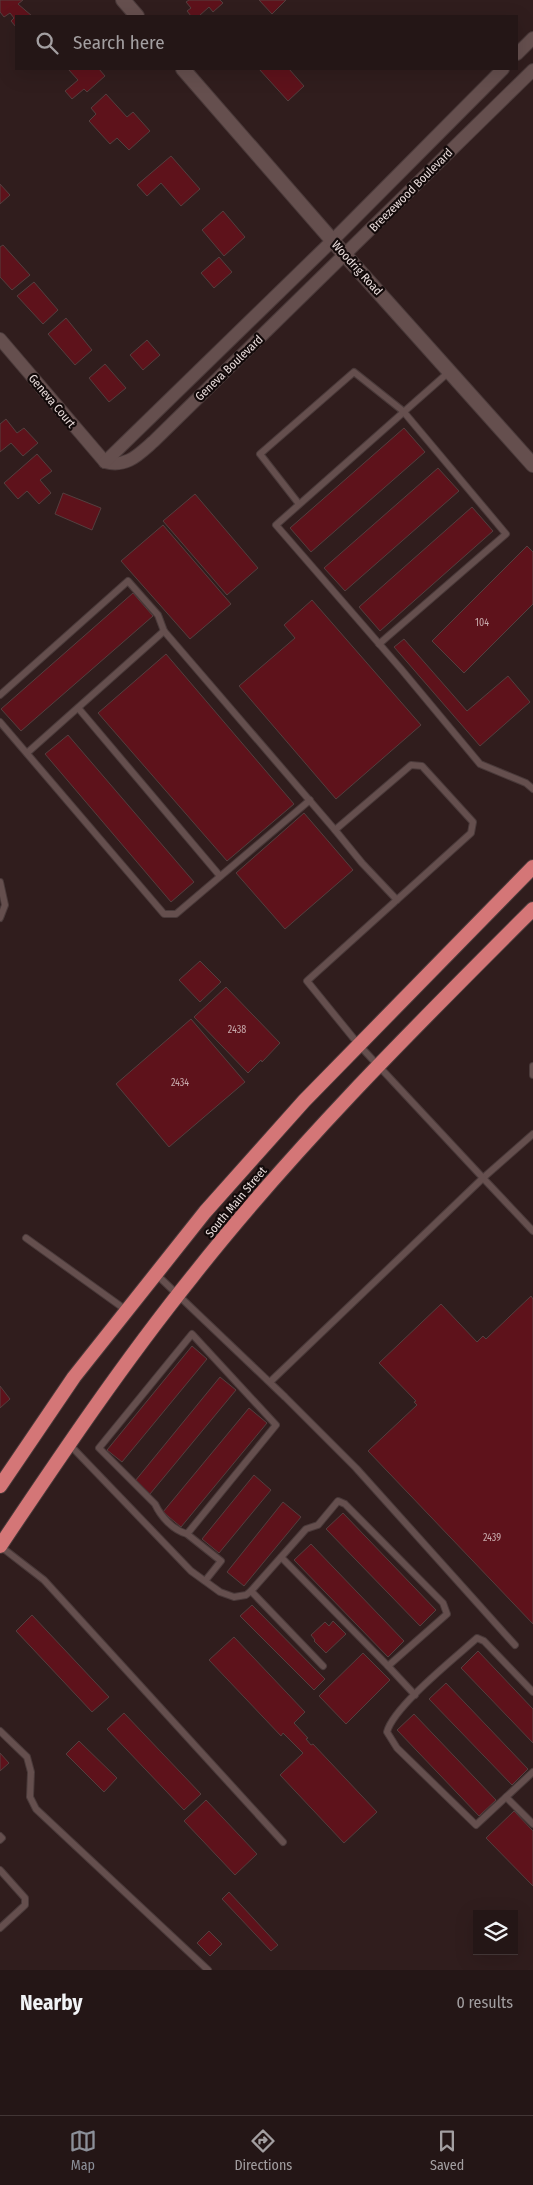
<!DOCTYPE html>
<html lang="en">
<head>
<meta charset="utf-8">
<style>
  :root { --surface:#241616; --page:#2c1f1f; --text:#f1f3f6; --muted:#a39fa1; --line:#413535; --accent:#8c9099 }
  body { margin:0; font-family:"Fira Sans Condensed",sans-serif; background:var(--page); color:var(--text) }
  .controls { position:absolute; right:15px; bottom:15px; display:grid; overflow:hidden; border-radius:0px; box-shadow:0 5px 20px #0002 }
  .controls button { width:45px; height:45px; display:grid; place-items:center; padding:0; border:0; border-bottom:1px solid var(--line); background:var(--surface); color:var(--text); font:25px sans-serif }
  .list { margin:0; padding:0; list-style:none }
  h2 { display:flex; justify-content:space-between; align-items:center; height:65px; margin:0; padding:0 20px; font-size:21px }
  h2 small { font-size:16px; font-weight:400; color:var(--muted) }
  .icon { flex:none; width:28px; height:28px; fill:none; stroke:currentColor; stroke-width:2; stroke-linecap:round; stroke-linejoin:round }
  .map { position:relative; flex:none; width:533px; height:1970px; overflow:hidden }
  .search { position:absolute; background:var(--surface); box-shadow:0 5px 20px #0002; left:15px; right:15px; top:15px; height:55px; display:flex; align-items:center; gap:12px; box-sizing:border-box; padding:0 18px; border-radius:0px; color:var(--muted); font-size:19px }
  .sheet { height:145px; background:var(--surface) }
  nav { display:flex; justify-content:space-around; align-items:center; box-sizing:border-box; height:70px; border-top:1px solid var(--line); background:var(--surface); font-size:14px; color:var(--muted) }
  nav a { display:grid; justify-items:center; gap:2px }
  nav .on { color:var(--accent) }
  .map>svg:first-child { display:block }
</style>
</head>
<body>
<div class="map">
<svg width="533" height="1970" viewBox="0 0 533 1970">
  <rect width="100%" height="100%" fill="#301d1d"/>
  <g fill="#5e121b" stroke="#543f3f">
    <polygon points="0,0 23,0 18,4 32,16 16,16 16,27 11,21 14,18 10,13 4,17 0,12"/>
    <polygon points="189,0 220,0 223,3 213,12 209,7 199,16 191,16 187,11 191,8 186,2"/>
    <polygon points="259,0 286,0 272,14"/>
    <polygon points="68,69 99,69 105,76 87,92 84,89 72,99 65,91 78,80"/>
    <polygon points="259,69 289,69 304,86 288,101"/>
    <polygon points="106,94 127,117 133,112 150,131 129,150 117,138 110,144 89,121 96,114 91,108"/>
    <polygon points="171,156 200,189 181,206 161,183 147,196 137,185"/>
    <polygon points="0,184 10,195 0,204"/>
    <polygon points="223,211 245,237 224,256 202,230"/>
    <polygon points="3,245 30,275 12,290 0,277 0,247"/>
    <polygon points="219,257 232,272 214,288 201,273"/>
    <polygon points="34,282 58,310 43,324 17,296"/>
    <polygon points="66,318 92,350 75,365 48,334"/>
    <polygon points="147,340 160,355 143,370 130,355"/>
    <polygon points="105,364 126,388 109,402 89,378"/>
    <polygon points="6,419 17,433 24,428 38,443 23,456 11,443 0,452 0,424"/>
    <polygon points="404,428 425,452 311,552 290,528"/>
    <polygon points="37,454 52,471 40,480 51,493 39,504 27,491 18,499 4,483"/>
    <polygon points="438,468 459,491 345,591 324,568"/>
    <polygon points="63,493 101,508 92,530 55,514"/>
    <polygon points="195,494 258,568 227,595 163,521"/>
    <polygon points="472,507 493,531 380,631 359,607"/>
    <polygon points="163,525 231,604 190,639 121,561"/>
    <polygon points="527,546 533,552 533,604 464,673 432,641"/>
    <polygon points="133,593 153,616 21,731 1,709"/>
    <polygon points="312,600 421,725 336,799 239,686 295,638 284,625"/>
    <polygon points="404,639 467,711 508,676 530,702 480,746 394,647"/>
    <polygon points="166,654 294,804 227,861 98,713"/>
    <polygon points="68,735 194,882 171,902 45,754"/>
    <polygon points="304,813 353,870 285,929 236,873"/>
    <polygon points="200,961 221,982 200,1002 179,980"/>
    <polygon points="226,987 280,1043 262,1062 261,1060 248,1073 194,1017"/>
    <polygon points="191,1019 245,1082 169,1147 116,1084"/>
    <polygon points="531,1296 533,1299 533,1624 368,1451 417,1405 414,1402 416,1401 379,1363 441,1304 477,1342 483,1336 486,1339"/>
    <polygon points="192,1346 207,1359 122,1462 107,1450"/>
    <polygon points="220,1377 236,1390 150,1494 135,1481"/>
    <polygon points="0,1386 10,1399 0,1408"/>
    <polygon points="249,1408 267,1423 181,1527 163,1512"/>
    <polygon points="254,1475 271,1490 219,1553 202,1539"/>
    <polygon points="283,1502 301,1517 244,1586 227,1572"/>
    <polygon points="343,1513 436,1610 420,1626 326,1529"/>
    <polygon points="311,1544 404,1641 388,1657 294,1560"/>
    <polygon points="252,1605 325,1679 314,1690 240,1616"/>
    <polygon points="32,1615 109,1697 92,1712 16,1631"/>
    <polygon points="333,1621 346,1634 326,1653 314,1641 315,1640 311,1635 325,1622 329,1626"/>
    <polygon points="234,1637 305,1712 294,1723 308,1738 306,1739 311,1745 313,1744 377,1812 344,1843 280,1775 303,1753 283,1733 281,1736 209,1660"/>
    <polygon points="478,1651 533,1709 533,1743 461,1668"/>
    <polygon points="363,1653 390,1680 346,1724 319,1696"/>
    <polygon points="446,1683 528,1769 512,1785 429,1699"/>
    <polygon points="124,1713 201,1794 184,1810 107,1729"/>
    <polygon points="414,1714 496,1800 479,1816 397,1730"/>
    <polygon points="79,1741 117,1778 104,1792 66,1754"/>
    <polygon points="0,1753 9,1763 0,1771"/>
    <polygon points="206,1800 257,1854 235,1875 184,1821"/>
    <polygon points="514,1811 533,1831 533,1886 486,1838"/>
    <polygon points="229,1892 278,1945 271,1951 222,1899"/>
    <polygon points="209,1931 222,1944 210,1956 197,1943"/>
  </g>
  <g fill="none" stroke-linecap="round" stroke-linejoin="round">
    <defs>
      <g id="service">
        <polyline points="450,371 276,525 401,669 480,764 526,783 533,789"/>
        <polyline points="299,504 260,454 354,372 403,411 506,534 379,644"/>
        <polyline points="0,695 128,581 158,615 164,631 335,830"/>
        <polyline points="79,709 220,876"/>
        <polyline points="0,722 164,914 176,914 310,800"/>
        <polyline points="27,753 164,631"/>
        <polyline points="0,882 5,905 0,918"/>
        <polyline points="533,1066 533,1075"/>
        <polyline points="533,1134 483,1178 533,1231"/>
        <polyline points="26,1238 126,1310"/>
        <polyline points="156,1274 285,1397 356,1468 515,1645"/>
        <polyline points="270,1382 483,1178 359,1045 307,981 471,833 473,822 422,766 411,765 335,830 362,863 397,900"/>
        <polyline points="69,1444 191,1571 220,1592 234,1597 246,1595 251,1591 306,1529 318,1525 338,1501 345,1504 443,1603 447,1614 388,1666 281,1557"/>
        <path d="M187,1534C173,1530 161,1517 155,1504L99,1448L192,1334L276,1425L187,1534L221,1561L205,1581"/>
        <polyline points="0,1546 44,1580 283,1842"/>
        <polyline points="251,1591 323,1666"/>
        <polyline points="388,1666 415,1695"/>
        <path d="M533,1692L484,1641L477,1638C456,1657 393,1707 387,1732L397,1748L476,1825L533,1772"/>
        <polyline points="0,1731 27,1757 31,1772 30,1797 36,1809 208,1970"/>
        <polyline points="506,1797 533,1824"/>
        <polyline points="0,1836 2,1838 0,1840"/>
        <polyline points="0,1870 25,1898 25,1905 0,1928"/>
      </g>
      <g id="minor">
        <polyline points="517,54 533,38"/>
        <polyline points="0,339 105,462"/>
        <path d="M105,462C127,468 139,454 154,441L533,70"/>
        <polyline points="105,462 332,241 503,69"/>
      </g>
      <g id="tertiary">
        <polyline points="123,0 137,16"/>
        <polyline points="183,69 345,255 533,465"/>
      </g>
      <g id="trunk">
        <polyline points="0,1486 74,1377 205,1212 304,1101 533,867"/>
        <path d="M0,1546C61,1455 123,1363 192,1277C295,1146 415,1027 533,909"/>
      </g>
    </defs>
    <use href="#service" stroke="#4a3a3a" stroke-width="8"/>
    <use href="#minor" stroke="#4a3a3a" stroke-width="14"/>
    <use href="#tertiary" stroke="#4a3a3a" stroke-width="16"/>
    <use href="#trunk" stroke="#4a3a3a" stroke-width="16"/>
    <use href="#service" stroke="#654f4e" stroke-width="6"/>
    <use href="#minor" stroke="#654f4e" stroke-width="12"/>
    <use href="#tertiary" stroke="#654f4e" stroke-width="14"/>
    <use href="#trunk" stroke="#d47677" stroke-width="14"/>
  </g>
  <g text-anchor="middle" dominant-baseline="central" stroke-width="4.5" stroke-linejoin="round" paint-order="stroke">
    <g font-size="10" fill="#c7aaac">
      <text x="482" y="623">104</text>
      <text x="237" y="1030">2438</text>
      <text x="180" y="1083">2434</text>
      <text x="492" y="1538">2439</text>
    </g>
    <g font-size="12" fill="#eadddc" stroke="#130a0a">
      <text transform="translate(411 190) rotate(-45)">Breezewood Boulevard</text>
      <text transform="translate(357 268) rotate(48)">Woodrig Road</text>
      <text transform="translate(229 368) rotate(-44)">Geneva Boulevard</text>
      <text transform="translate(52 401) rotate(50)">Geneva Court</text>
      <text transform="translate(236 1202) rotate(-50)">South Main Street</text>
    </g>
  </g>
</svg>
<div class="controls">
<button><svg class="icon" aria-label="layers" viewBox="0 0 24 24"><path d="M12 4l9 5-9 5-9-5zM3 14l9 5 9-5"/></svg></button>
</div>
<div class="search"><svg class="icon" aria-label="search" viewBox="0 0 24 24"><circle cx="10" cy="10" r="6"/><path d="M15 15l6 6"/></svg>Search here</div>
</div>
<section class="sheet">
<h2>Nearby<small>0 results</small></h2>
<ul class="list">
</ul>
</section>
<nav>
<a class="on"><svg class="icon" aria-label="map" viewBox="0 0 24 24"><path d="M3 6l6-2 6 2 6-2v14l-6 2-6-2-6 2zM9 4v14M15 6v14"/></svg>Map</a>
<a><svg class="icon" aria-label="directions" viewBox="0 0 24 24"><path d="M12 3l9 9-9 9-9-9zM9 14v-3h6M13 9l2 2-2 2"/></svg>Directions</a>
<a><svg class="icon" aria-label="saved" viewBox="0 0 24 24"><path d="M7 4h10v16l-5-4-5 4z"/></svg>Saved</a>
</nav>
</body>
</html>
